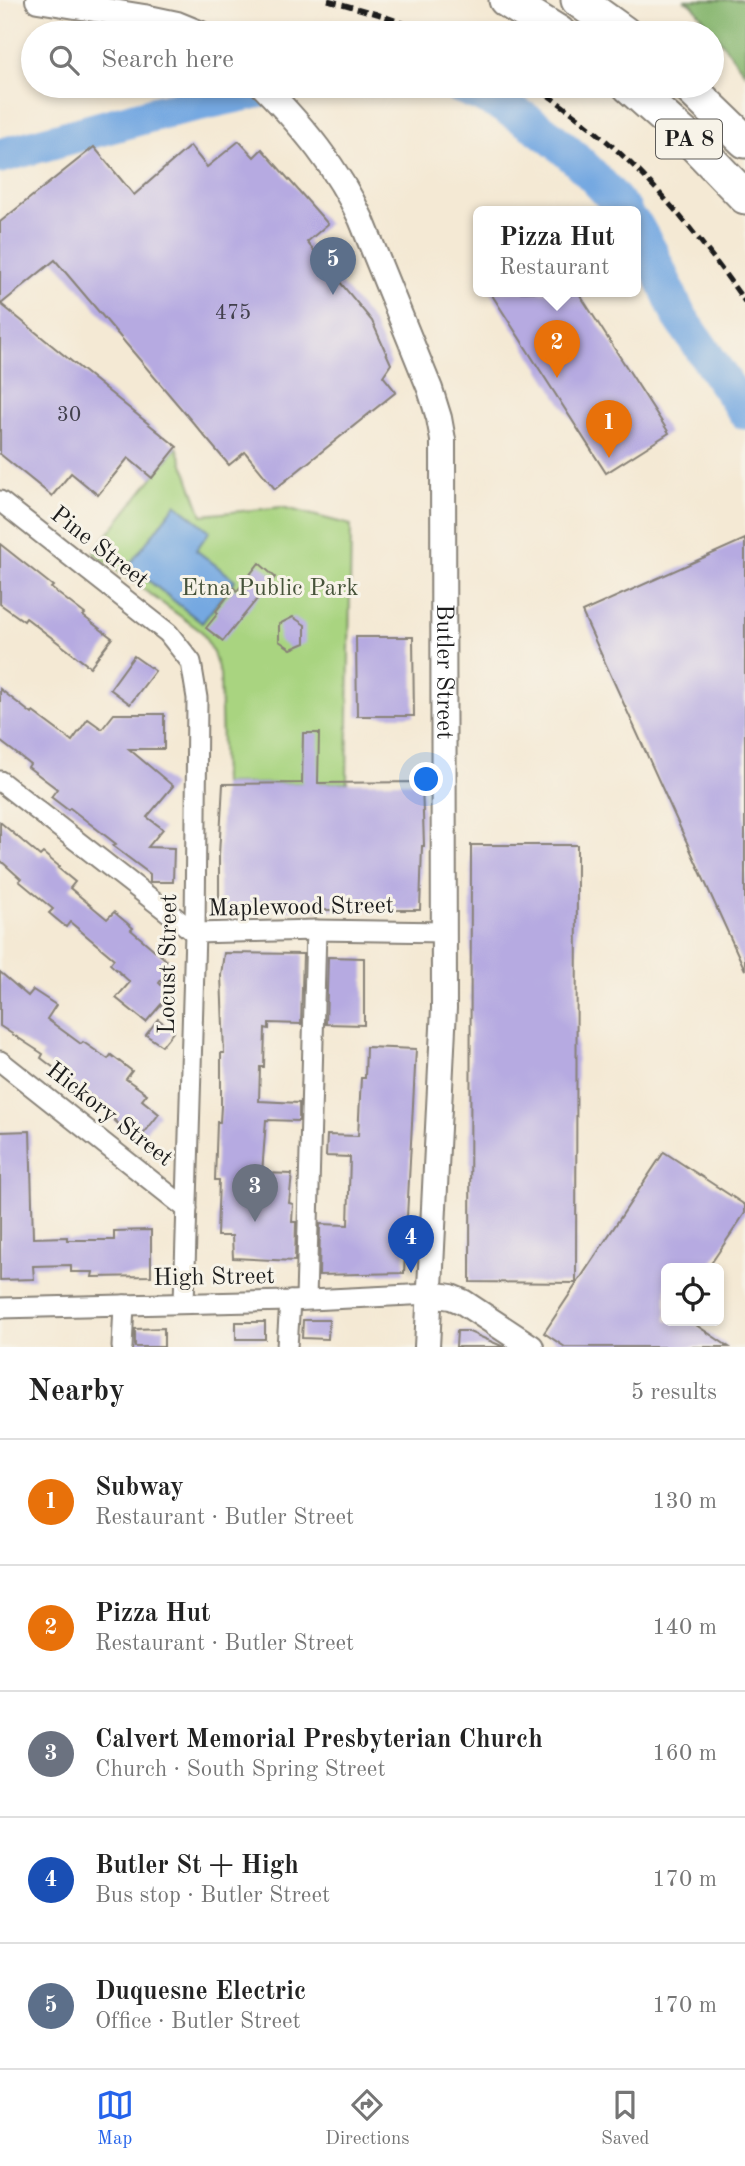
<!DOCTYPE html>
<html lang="en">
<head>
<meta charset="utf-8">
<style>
  :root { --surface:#fff; --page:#f2f2f2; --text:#222; --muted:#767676; --line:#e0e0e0; --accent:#2563eb }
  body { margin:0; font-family:"Old Standard TT",serif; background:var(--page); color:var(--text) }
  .controls { position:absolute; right:21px; bottom:21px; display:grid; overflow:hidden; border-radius:10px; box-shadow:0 4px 10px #0003 }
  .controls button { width:63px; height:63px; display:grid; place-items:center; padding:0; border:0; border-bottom:2px solid var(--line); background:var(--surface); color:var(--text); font:35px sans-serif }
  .you { position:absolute; left:427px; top:780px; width:24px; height:24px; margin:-18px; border:5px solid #fff; border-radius:50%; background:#1a73e8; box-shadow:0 0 0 10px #1a73e833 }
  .badge { display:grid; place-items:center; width:46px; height:46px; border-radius:50%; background:var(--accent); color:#fff; font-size:23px; font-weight:700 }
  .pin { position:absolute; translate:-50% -58px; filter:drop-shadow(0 2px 4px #0008) }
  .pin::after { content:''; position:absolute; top:37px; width:24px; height:21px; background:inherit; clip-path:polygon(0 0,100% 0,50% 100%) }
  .popup { position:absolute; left:473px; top:206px; width:168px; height:91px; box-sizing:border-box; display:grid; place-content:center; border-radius:10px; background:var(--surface); filter:drop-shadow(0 2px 5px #0005); font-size:23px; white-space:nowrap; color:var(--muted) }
  .popup b { font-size:26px; color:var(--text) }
  .popup::after { content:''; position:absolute; left:50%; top:100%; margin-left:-14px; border:14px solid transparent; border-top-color:var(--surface) }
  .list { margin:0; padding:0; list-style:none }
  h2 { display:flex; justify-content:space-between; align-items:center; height:91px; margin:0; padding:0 28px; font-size:30px }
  h2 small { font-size:23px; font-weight:400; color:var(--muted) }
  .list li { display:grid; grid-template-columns:46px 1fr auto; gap:21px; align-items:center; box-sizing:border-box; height:126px; padding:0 28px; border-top:2px solid var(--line) }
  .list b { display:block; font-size:26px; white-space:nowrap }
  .list p { margin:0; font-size:23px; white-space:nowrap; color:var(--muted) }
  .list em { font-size:23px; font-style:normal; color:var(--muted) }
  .icon { flex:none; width:38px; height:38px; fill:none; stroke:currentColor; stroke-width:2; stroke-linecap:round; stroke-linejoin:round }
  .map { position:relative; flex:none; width:745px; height:1347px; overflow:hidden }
  .search { position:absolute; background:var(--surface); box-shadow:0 4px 10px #0003; left:21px; right:21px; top:21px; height:77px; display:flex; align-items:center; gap:18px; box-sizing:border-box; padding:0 24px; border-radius:38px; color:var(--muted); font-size:26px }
  .sheet { height:721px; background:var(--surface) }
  nav { display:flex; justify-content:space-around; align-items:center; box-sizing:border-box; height:98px; border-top:2px solid var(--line); background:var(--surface); font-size:19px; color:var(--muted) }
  nav a { display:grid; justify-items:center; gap:4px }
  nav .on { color:var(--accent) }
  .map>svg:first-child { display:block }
</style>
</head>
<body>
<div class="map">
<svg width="745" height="1347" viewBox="0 0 745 1347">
  <rect width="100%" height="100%" fill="#f7f3e8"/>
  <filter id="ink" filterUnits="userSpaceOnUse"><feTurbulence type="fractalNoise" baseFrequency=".0143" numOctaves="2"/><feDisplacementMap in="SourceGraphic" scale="14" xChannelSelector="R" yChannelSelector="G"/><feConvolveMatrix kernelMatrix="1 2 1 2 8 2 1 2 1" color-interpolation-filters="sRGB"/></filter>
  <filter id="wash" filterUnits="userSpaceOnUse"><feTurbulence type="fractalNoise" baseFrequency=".00686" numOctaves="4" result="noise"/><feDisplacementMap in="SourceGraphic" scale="28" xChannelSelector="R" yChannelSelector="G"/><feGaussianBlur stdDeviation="1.57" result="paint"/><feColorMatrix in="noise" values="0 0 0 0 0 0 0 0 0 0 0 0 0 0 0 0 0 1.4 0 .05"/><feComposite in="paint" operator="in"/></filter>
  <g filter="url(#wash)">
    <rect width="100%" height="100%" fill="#f4e9d4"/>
    <polygon fill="#a9d480" stroke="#62784e" stroke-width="2" points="177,447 202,515 282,507 351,525 347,783 223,784 220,674 213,653 202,632 93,553"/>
    <polygon fill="#86b66e" stroke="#516945" stroke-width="2" points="684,0 745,0 745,73 692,4"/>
    <polygon fill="#74a8e1" stroke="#48627e" stroke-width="2" points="176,504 210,531 196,550 235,580 202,623 129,565"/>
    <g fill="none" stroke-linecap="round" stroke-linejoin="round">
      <g stroke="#74a8e1" stroke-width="35">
        <path d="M459,86C528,111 579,156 625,212"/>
        <polyline points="0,156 161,112 280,86"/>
        <polyline points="636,226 651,253 678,314 745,412"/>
      </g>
    </g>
    <g id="blocks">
      <g fill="#b6aae1">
        <polygon points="239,141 254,157 262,149 328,224 307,242 372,321 391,364 383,376 396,392 275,489 245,452 229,465 55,260 1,304 177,447 152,478 128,458 98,495 71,473 52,496 0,454 0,222 94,147 134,195 190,146 207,167"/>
        <polygon points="490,292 578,292 669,433 606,473"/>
        <polygon points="745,539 745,970 582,612"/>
        <polygon points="0,544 53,586 51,588 85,614 83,616 112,638 90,667 26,618 24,621 0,604"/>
        <polygon points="259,563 275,577 223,641 206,628 218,613 216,611 234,588 237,591"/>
        <polygon points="293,617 305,625 305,643 291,649 279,641 279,624"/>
        <polygon points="356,637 413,637 414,716 357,716"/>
        <polygon points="134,656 155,671 130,704 110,689"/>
        <polygon points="0,689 32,714 33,712 72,741 88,719 102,729 114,714 164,714 164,749 129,749 173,786 147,817 163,829 148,847 174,848 173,882 150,882 150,874 113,846 116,844 70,808 68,810 51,797 57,789 28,767 30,764 0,741"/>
        <polygon points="303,733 319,733 318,783 422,782 424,846 422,846 420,910 219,910 219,855 223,784 302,783"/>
        <polygon points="0,822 40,856 43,853 60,867 58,868 75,882 70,888 107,919 114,912 133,928 131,930 172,965 159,983 170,994 146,1022 116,998 130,982 110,964 114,959 70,922 66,927 49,913 53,909 19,881 21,879 0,860"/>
        <polygon points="471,845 577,845 576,1283 470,1282"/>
        <polygon points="224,953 303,954 301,1024 269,1023 269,1029 265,1028 264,1067 260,1067 259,1101 299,1103 299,1121 266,1120 262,1173 292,1174 289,1203 293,1204 292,1222 296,1222 295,1261 233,1258 232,1236 217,1236 219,1180 215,1180 217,1122 220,1122 221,1106 221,1053 224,1053 221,975"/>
        <polygon points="328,957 364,958 364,1025 326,1024"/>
        <polygon points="0,972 28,996 33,990 56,1005 47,1019 81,1044 83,1042 108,1059 111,1055 132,1071 126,1079 147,1094 142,1100 159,1114 138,1141 114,1120 117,1116 41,1058 43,1054 0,1026"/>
        <polygon points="158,1019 174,1031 162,1046 146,1035"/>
        <polygon points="366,1047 416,1049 404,1273 319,1275 320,1224 348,1225 350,1157 326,1156 327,1135 358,1136 361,1078 365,1078"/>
        <polygon points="30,1131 33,1238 67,1237 67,1240 114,1240 114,1231 151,1230 151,1276 92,1277 93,1272 71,1272 71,1265 33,1266 34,1279 0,1280 0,1132"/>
        <polygon points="664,1152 745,1205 745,1213 708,1268 666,1268 666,1321 690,1321 729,1347 565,1347 544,1333"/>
        <polygon points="303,1320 329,1320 328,1339 302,1338"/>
        <rect x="236" y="1322" width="29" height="17"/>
        <polygon points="164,1328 164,1347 135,1347 135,1329"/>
        <polygon points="457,1331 467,1331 504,1347 456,1347"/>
      </g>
    </g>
  </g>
  <g filter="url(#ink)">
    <use href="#blocks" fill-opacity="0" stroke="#888278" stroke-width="2"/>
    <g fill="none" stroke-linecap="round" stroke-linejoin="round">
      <defs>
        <g id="minor">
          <polyline points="0,501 168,633 191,662 197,698 195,933 184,1303"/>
          <polyline points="0,781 195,933 316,930 445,932"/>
          <polyline points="0,1061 187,1209"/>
          <polyline points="306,1299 316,930"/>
          <polyline points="0,1308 290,1301 430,1294"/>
          <polyline points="122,1347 124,1305"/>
          <polyline points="287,1347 290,1301"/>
        </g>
        <g id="tertiary">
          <polyline points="38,0 144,17 177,24 199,33"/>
          <path id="s1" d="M263,86C303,127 337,167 361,219L430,389L439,418L443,440L444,1008L427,1347"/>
          <polyline points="430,1294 451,1297 463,1302 531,1347"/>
        </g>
        <g id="trunk">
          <polyline points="506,0 559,33"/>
          <polyline points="578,0 624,33"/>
          <polyline points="629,86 692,142 745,197"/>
          <polyline points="688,86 745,141"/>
        </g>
      </defs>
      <use href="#minor" stroke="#888278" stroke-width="23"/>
      <use href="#tertiary" stroke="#888278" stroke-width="28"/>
      <use href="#trunk" stroke="#888278" stroke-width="37"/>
      <use href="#minor" stroke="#fff" stroke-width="19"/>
      <use href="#tertiary" stroke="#fff" stroke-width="24"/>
      <use href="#trunk" stroke="#fff" stroke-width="33"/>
      <g stroke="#1c1c1c" stroke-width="5" stroke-dasharray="10 5" stroke-linecap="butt">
        <polyline points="328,0 377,14 432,33"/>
        <path d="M534,86C624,145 684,214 745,302"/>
      </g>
    </g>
  </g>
  <g text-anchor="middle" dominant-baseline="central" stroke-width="6" stroke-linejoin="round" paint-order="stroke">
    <g font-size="21" fill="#42404d">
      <text x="233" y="313">475</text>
      <text x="69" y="415">30</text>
    </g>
    <rect fill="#f7f3e8" stroke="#5e5c59" stroke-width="2" x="656" y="119.5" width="66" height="39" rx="5"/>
    <g font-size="23" font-weight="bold" fill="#1c1c1c">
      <text x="689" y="139">PA 8</text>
    </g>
    <g font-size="24" fill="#1c1c1c" stroke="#f7f3e8">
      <text transform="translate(99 548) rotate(38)">Pine Street</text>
      <text stroke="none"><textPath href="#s1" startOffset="634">Butler Street</textPath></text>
      <text transform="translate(301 908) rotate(-1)">Maplewood Street</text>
      <text transform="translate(169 964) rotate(-89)">Locust Street</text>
      <text transform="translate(109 1115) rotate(38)">Hickory Street</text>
      <text transform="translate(214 1278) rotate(-1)">High Street</text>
    </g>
    <g font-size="24" fill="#46533a" stroke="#f7f3e8">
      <text x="270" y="589">Etna Public Park</text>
    </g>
  </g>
</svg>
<div class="controls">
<button><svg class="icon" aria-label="locate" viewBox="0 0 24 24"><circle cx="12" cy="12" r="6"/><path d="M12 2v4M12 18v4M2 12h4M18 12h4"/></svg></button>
</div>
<div class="you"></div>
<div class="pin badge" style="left:609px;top:458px;background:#e8710a">1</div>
<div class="pin badge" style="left:557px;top:378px;background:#e8710a">2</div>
<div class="popup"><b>Pizza Hut</b>Restaurant</div>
<div class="pin badge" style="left:255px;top:1222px;background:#6b7280">3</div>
<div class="pin badge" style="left:411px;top:1273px;background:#1a4fb4">4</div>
<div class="pin badge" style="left:333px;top:295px;background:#5c6f8a">5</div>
<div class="search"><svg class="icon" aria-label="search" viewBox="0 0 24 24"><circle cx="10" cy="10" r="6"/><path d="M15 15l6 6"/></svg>Search here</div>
</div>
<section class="sheet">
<h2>Nearby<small>5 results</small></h2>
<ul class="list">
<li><span class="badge" style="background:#e8710a">1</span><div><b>Subway</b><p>Restaurant · Butler Street</p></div><em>130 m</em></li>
<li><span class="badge" style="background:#e8710a">2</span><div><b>Pizza Hut</b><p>Restaurant · Butler Street</p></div><em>140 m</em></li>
<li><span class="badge" style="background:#6b7280">3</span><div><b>Calvert Memorial Presbyterian Church</b><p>Church · South Spring Street</p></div><em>160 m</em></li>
<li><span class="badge" style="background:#1a4fb4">4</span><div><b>Butler St + High</b><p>Bus stop · Butler Street</p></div><em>170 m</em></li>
<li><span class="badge" style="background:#5c6f8a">5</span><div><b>Duquesne Electric</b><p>Office · Butler Street</p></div><em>170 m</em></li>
</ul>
</section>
<nav>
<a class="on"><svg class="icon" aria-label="map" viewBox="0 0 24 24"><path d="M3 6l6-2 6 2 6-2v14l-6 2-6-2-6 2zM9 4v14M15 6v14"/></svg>Map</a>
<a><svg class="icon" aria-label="directions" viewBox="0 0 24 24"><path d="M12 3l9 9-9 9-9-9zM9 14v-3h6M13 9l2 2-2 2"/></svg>Directions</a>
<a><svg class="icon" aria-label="saved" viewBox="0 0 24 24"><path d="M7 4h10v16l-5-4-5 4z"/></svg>Saved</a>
</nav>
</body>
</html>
